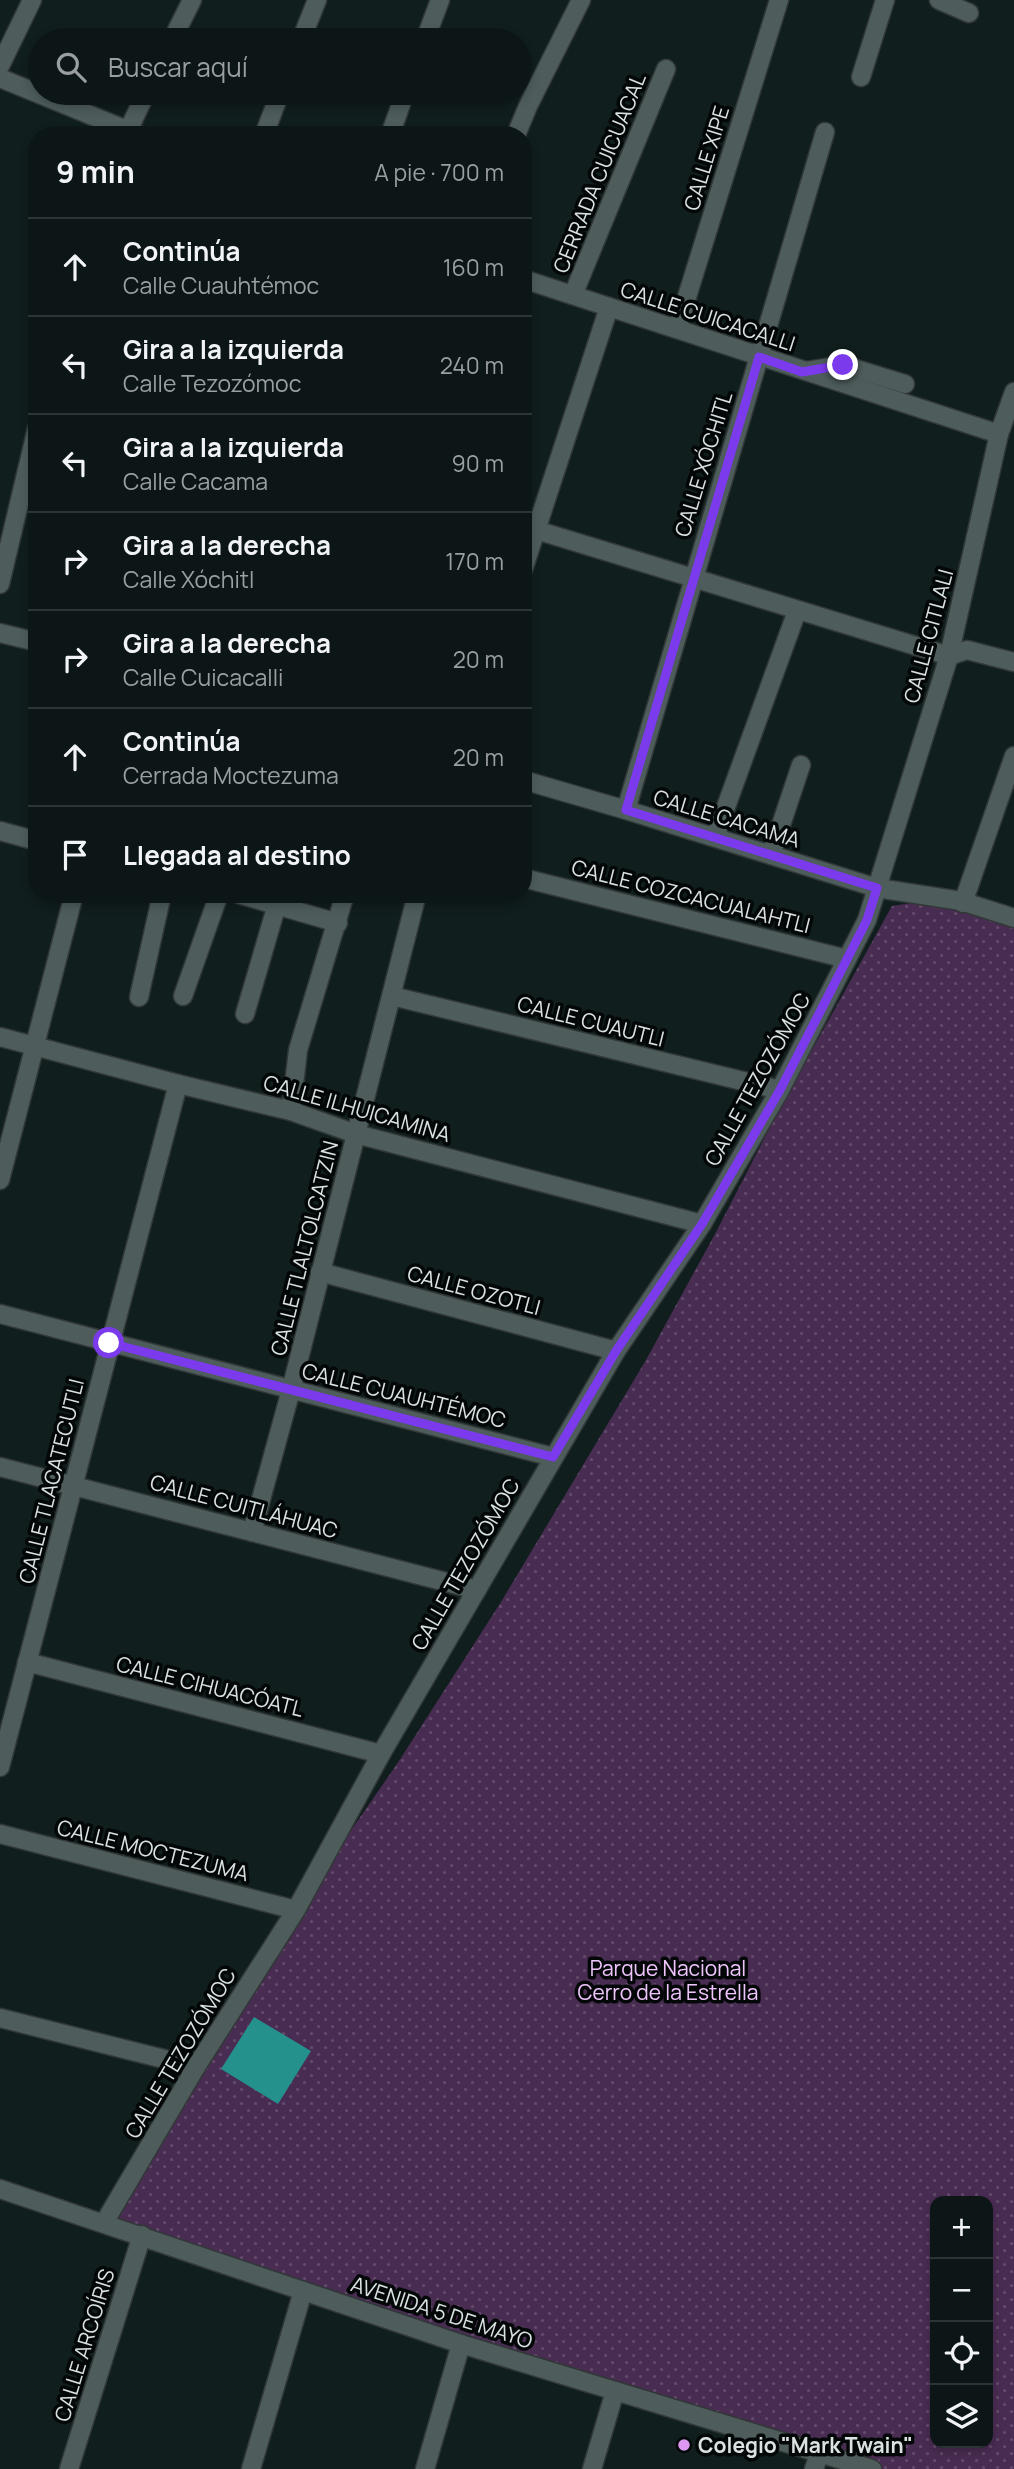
<!DOCTYPE html>
<html lang="es">
<head>
<meta charset="utf-8">
<style>
  :root { --surface:#0c1616; --page:#151f1f; --text:#f1f3f6; --muted:#9a9fa1; --line:#2c3535 }
  body { margin:0; font-family:Manrope,sans-serif; background:var(--page); color:var(--text) }
  .controls { position:absolute; right:21px; bottom:21px; display:grid; overflow:hidden; border-radius:14px; box-shadow:0 4px 10px #0003 }
  .controls button { width:63px; height:63px; display:grid; place-items:center; padding:0; border:0; border-bottom:2px solid var(--line); background:var(--surface); color:var(--text); font:35px sans-serif }
  .stop { position:absolute; width:21px; height:21px; margin:-16px; border:5px solid #7c3aed; border-radius:50%; background:#fff }
  .stop.end { background:#7c3aed; border-color:#fff; box-shadow:0 2px 7px #0008 }
  .list { margin:0; padding:0; list-style:none }
  h2 { display:flex; justify-content:space-between; align-items:center; height:91px; margin:0; padding:0 28px; font-size:30px }
  h2 small { font-size:23px; font-weight:400; color:var(--muted) }
  .list li { display:grid; grid-template-columns:46px 1fr auto; gap:21px; align-items:center; box-sizing:border-box; height:98px; padding:0 28px; border-top:2px solid var(--line) }
  .list b { display:block; font-size:26px; white-space:nowrap }
  .list p { margin:0; font-size:23px; white-space:nowrap; color:var(--muted) }
  .list em { font-size:23px; font-style:normal; color:var(--muted) }
  .icon { flex:none; width:38px; height:38px; fill:none; stroke:currentColor; stroke-width:2; stroke-linecap:round; stroke-linejoin:round }
  .map { position:relative; flex:none; width:1014px; height:2469px; overflow:hidden }
  .search { position:absolute; background:var(--surface); box-shadow:0 4px 10px #0003; left:28px; top:28px; width:504px; height:77px; display:flex; align-items:center; gap:18px; box-sizing:border-box; padding:0 24px; border-radius:38px; color:var(--muted); font-size:26px }
  .panel { position:absolute; background:var(--surface); box-shadow:0 4px 10px #0003; left:28px; top:126px; width:504px; height:777px; border-radius:28px }
  .map>svg:first-child { display:block }
</style>
</head>
<body>
<div class="map">
<svg width="1014" height="2469" viewBox="0 0 1014 2469">
  <defs>
    <pattern id="grass-dots" width="8" height="8" patternUnits="userSpaceOnUse" patternTransform="scale(1.75)"><rect width="8" height="8" fill="#492c52"/><path d="M2 2h.1M6 6h.1" fill="none" stroke="#634a6b" stroke-width="1.8" stroke-linecap="round"/></pattern>
  </defs>
  <rect width="100%" height="100%" fill="#101e1d"/>
  <path fill="url(#grass-dots)" fill-rule="evenodd" d="M925,901L1014,924V2469H879L111,2220L296,1910L399,1761L501,1602L646,1360L715,1234L782,1104L892,906ZM935,2201H988V2443H935Z"/>
  <polygon fill="#24918c" points="254,2017 311,2051 278,2104 221,2069"/>
  <g fill="none" stroke-linecap="round" stroke-linejoin="round">
    <defs>
      <g id="minor">
        <polyline points="939,0 969,13"/>
        <polyline points="172,40 192,0"/>
        <polyline points="301,40 317,0"/>
        <polyline points="425,40 440,0"/>
        <polyline points="0,66 32,0"/>
        <polyline points="861,77 885,0"/>
        <polyline points="0,78 139,135"/>
        <polyline points="126,135 146,93"/>
        <polyline points="264,135 280,93"/>
        <polyline points="390,135 405,93"/>
        <polyline points="516,135 528,106 581,0"/>
        <polyline points="523,279 999,434"/>
        <polyline points="573,295 666,69"/>
        <polyline points="677,329 779,0"/>
        <polyline points="807,371 843,365 905,384"/>
        <polyline points="523,526 949,656 967,650 1014,662"/>
        <polyline points="523,570 609,307"/>
        <polyline points="0,584 37,428"/>
        <polyline points="0,633 37,642"/>
        <polyline points="523,780 626,810 877,888 961,901 1014,918"/>
        <polyline points="626,810 825,132"/>
        <polyline points="0,831 37,841"/>
        <polyline points="715,837 797,611"/>
        <polyline points="771,855 801,765"/>
        <polyline points="523,878 847,959"/>
        <polyline points="238,894 338,923"/>
        <polyline points="963,903 1014,756"/>
        <polyline points="183,996 219,894"/>
        <polyline points="392,996 780,1090"/>
        <polyline points="139,997 162,894"/>
        <polyline points="245,1014 280,894"/>
        <polyline points="0,1037 178,1084 291,1111 356,1134 702,1224"/>
        <polyline points="291,1111 298,1050 345,894"/>
        <polyline points="0,1180 74,894"/>
        <polyline points="320,1272 616,1351"/>
        <polyline points="0,1314 553,1457"/>
        <polyline points="0,1467 477,1590"/>
        <polyline points="252,1532 291,1390 417,894"/>
        <polyline points="27,1662 381,1754"/>
        <polyline points="0,1767 178,1084"/>
        <polyline points="0,1834 296,1910"/>
        <polyline points="0,2018 196,2067"/>
        <polyline points="104,2223 196,2067 296,1910 381,1754 616,1351 702,1224 780,1090 867,920 949,656 999,434 1014,392"/>
        <polyline points="69,2469 142,2235"/>
        <polyline points="251,2469 303,2291"/>
        <polyline points="425,2469 461,2344"/>
        <polyline points="592,2469 615,2391"/>
        <polyline points="814,2469 820,2452"/>
      </g>
      <polyline id="tertiary" points="0,2189 461,2344 872,2469"/>
    </defs>
    <use href="#minor" stroke="#313837" stroke-width="21"/>
    <use href="#tertiary" stroke="#313837" stroke-width="21"/>
    <use href="#minor" stroke="#4e5d5c" stroke-width="18"/>
    <use href="#tertiary" stroke="#4e5d5c" stroke-width="18"/>
  </g>
  <g fill="none" stroke-linecap="round" stroke-linejoin="round">
    <polyline stroke="#7c3aed" stroke-width="9" points="109,1343 553,1457 616,1351 702,1224 780,1090 867,920 877,888 626,810 759,357 802,372 843,365"/>
  </g>
  <circle fill="#de98f2" stroke="#030707" stroke-width="2.5" cx="684" cy="2445" r="7"/>
  <g text-anchor="middle" dominant-baseline="central" stroke-width="7" stroke-linejoin="round" paint-order="stroke">
    <g font-size="21" fill="#dae3e2" stroke="#030707">
      <text transform="translate(706 158) rotate(-73)">CALLE XIPE</text>
      <text transform="translate(599 173) rotate(-68)">CERRADA CUICUACAL</text>
      <text transform="translate(708 316) rotate(18)">CALLE CUICACALLI</text>
      <text transform="translate(703 464) rotate(-73)">CALLE XÓCHITL</text>
      <text transform="translate(928 636) rotate(-75)">CALLE CITLALI</text>
      <text transform="translate(727 818) rotate(17)">CALLE CACAMA</text>
      <text transform="translate(691 896) rotate(14)">CALLE COZCACUALAHTLI</text>
      <text transform="translate(591 1021) rotate(14)">CALLE CUAUTLI</text>
      <text transform="translate(757 1079) rotate(-61)">CALLE TEZOZÓMOC</text>
      <text transform="translate(357 1108) rotate(16)">CALLE ILHUICAMINA</text>
      <text transform="translate(304 1248) rotate(-76)">CALLE TLALTOLCATZIN</text>
      <text transform="translate(474 1290) rotate(15)">CALLE OZOTLI</text>
      <text transform="translate(404 1395) rotate(14)">CALLE CUAUHTÉMOC</text>
      <text transform="translate(51 1481) rotate(-76)">CALLE TLACATECUTLI</text>
      <text transform="translate(244 1506) rotate(15)">CALLE CUITLÁHUAC</text>
      <text transform="translate(465 1564) rotate(-60)">CALLE TEZOZÓMOC</text>
      <text transform="translate(210 1686) rotate(14)">CALLE CIHUACÓATL</text>
      <text transform="translate(153 1850) rotate(14)">CALLE MOCTEZUMA</text>
      <text transform="translate(180 2053) rotate(-59)">CALLE TEZOZÓMOC</text>
      <text transform="translate(442 2312) rotate(18)">AVENIDA 5 DE MAYO</text>
      <text transform="translate(84 2345) rotate(-73)">CALLE ARCOÍRIS</text>
    </g>
    <g font-size="21" fill="#f0c5fd" stroke="#030707">
      <text x="668" y="1968">Parque Nacional<tspan x="668" dy="24">Cerro de la Estrella</tspan></text>
    </g>
    <g font-size="21" font-weight="bold" fill="#dae3e2" stroke="#030707" text-anchor="start">
      <text x="698" y="2445">Colegio "Mark Twain"</text>
    </g>
  </g>
</svg>
<div class="controls">
<button>+</button>
<button>−</button>
<button><svg class="icon" aria-label="locate" viewBox="0 0 24 24"><circle cx="12" cy="12" r="6"/><path d="M12 2v4M12 18v4M2 12h4M18 12h4"/></svg></button>
<button><svg class="icon" aria-label="layers" viewBox="0 0 24 24"><path d="M12 4l9 5-9 5-9-5zM3 14l9 5 9-5"/></svg></button>
</div>
<div class="stop" style="left:109px;top:1343px"></div>
<div class="stop end" style="left:843px;top:365px"></div>
<div class="search"><svg class="icon" aria-label="search" viewBox="0 0 24 24"><circle cx="10" cy="10" r="6"/><path d="M15 15l6 6"/></svg>Buscar aquí</div>
<section class="panel">
<h2>9 min<small>A pie · 700 m</small></h2>
<ul class="list">
<li><svg class="icon" aria-label="ahead" viewBox="0 0 24 24"><path d="M12 20V5M6 11l6-6 6 6"/></svg><div><b>Continúa</b><p>Calle Cuauhtémoc</p></div><em>160 m</em></li>
<li><svg class="icon" aria-label="left" viewBox="0 0 24 24"><path d="M17 20v-9H6M10 6l-5 5 5 5"/></svg><div><b>Gira a la izquierda</b><p>Calle Tezozómoc</p></div><em>240 m</em></li>
<li><svg class="icon" aria-label="left" viewBox="0 0 24 24"><path d="M17 20v-9H6M10 6l-5 5 5 5"/></svg><div><b>Gira a la izquierda</b><p>Calle Cacama</p></div><em>90 m</em></li>
<li><svg class="icon" aria-label="right" viewBox="0 0 24 24"><path d="M7 20v-9h11M14 6l5 5-5 5"/></svg><div><b>Gira a la derecha</b><p>Calle Xóchitl</p></div><em>170 m</em></li>
<li><svg class="icon" aria-label="right" viewBox="0 0 24 24"><path d="M7 20v-9h11M14 6l5 5-5 5"/></svg><div><b>Gira a la derecha</b><p>Calle Cuicacalli</p></div><em>20 m</em></li>
<li><svg class="icon" aria-label="ahead" viewBox="0 0 24 24"><path d="M12 20V5M6 11l6-6 6 6"/></svg><div><b>Continúa</b><p>Cerrada Moctezuma</p></div><em>20 m</em></li>
<li><svg class="icon" aria-label="arrive" viewBox="0 0 24 24"><path d="M6 21V4h12l-3 4 3 4H6"/></svg><div><b>Llegada al destino</b></div></li>
</ul>
</section>
</div>
</body>
</html>
